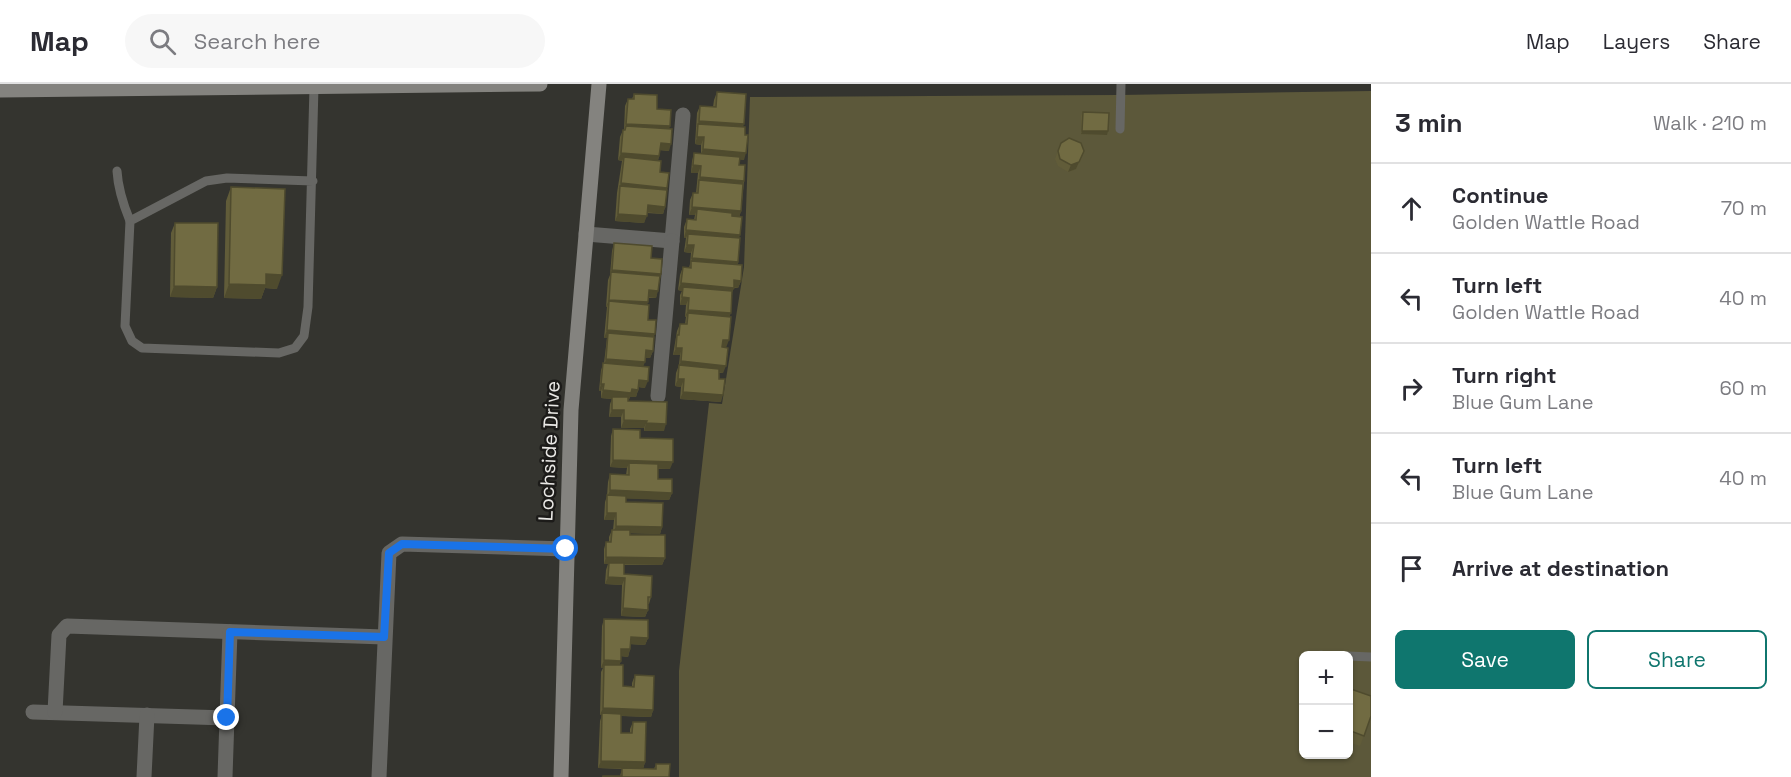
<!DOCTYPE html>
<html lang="en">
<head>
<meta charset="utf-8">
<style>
  :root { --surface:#fff; --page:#f7f7f7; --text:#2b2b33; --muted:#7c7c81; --line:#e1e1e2; --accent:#0f766e }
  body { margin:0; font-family:"Space Grotesk",sans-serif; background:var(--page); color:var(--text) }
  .controls { position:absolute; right:18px; bottom:18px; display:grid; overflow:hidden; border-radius:9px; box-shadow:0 2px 4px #0004 }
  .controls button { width:54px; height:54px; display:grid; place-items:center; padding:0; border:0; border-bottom:2px solid var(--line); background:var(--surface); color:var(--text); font:30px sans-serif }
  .stop { position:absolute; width:18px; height:18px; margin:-14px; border:4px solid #1a73e8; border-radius:50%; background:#fff }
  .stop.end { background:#1a73e8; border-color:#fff; box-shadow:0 2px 6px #0008 }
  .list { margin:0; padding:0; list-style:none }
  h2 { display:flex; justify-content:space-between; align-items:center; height:78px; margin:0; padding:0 24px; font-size:26px }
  h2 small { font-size:20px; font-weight:400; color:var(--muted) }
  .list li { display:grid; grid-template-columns:39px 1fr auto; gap:18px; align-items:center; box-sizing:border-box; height:90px; padding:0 24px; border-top:2px solid var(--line) }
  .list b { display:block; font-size:22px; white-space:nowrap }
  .list p { margin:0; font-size:20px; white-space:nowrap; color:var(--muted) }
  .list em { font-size:20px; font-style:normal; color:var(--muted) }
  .actions { display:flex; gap:12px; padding:18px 24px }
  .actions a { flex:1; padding:14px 0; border:2px solid var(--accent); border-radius:9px; text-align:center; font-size:21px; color:var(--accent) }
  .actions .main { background:var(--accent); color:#fff }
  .icon { flex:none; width:33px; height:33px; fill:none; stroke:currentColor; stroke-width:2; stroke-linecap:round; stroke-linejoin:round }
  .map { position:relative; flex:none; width:1371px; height:693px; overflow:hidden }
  header { display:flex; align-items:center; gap:36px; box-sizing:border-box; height:84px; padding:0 30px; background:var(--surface); border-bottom:2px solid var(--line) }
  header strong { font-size:28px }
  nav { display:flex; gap:33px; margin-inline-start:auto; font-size:21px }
  .search { width:420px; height:54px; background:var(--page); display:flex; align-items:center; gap:15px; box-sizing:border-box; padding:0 21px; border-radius:33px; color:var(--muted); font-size:22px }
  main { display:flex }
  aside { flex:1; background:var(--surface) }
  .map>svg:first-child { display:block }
</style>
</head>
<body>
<header>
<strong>Map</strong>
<div class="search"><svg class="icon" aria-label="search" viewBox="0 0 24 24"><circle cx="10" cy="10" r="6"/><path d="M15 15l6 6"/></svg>Search here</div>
<nav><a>Map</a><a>Layers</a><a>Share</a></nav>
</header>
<main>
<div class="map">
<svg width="1371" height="693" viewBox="0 0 1371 693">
  <rect width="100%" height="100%" fill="#34342f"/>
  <path fill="#5c583a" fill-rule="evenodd" d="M1371,7V693H679V587L709,319L722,320L744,183L750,13L1120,11ZM1304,572H1348V670H1304Z"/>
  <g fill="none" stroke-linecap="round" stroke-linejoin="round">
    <g stroke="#676764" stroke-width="9">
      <polyline points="1120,45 1121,0"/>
      <path d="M117,87C118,105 123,120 130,137"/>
      <polyline points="313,97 227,94 206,97 130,137 125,242 132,257 142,264 279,269 295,264 304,252 308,223 314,3"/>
      <polyline points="1321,571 1324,572"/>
      <polyline points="1348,572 1371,573"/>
    </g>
    <g stroke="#676764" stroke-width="15">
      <polyline points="586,150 672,157 683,31"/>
      <polyline points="658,312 672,157"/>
      <polyline points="33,628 227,634 225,693"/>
      <polyline points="55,628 59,551 67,542 384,553"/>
      <polyline points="227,634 230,548"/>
      <polyline points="144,693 147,631"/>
      <polyline points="379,693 389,469 402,460 566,465"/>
    </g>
    <g stroke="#84837f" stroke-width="15">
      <polyline points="0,6 540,0"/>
      <polyline points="561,693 571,326 599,0"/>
    </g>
  </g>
  <g fill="#615c39">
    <polygon points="717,8 743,43 744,76 740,75 739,81 744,97 741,127 739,133 739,154 738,178 737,181 741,197 738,204 734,204 732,208 723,289 719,289 721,318 680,315 681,303 675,302 676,289 679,281 680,271 673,271 677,247 680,240 685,240 686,233 685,233 686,221 680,221 680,211 682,207 678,206 680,191 683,183 689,184 690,180 691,169 684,168 686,154 684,154 684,143 687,135 694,136 695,131 689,131 690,116 693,109 696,109 698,89 691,89 692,77 694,69 701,70 701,61 695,60 697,29 700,22 713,23 714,16"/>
    <polygon points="634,10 657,25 669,45 669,67 660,66 658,77 660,88 667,104 665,123 663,130 647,129 644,139 615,137 617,109 622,77 618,76 620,53 623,46 624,46 625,22 628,15 632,15"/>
    <polygon points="1083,28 1107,51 1081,50 1081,32"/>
    <polygon points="1061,59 1082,74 1076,85 1068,88 1058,82 1055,75"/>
    <polygon points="231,103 277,205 265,204 261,215 224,214 226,117"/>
    <polygon points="175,139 217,203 213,214 170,213 171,149"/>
    <polygon points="614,159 651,174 661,190 656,214 648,214 647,221 648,236 654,253 653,267 650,274 645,274 643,282 645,304 639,303 636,313 630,313 628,317 664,347 644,347 644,344 621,344 621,333 609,333 610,320 612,315 601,314 601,307 599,307 601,286 604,279 607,254 604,254 607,223 606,223 608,196 610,191 612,167"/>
    <polygon points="613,345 640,354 670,385 658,385 658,395 672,409 669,416 626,414 626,418 662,443 660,450 630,449 630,451 665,474 662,481 624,481 624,490 651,513 649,520 648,520 648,526 645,533 621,532 622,501 605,500 606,486 608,480 604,480 604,465 606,458 609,458 609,453 612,446 613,446 614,436 604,436 605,418 607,412 608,398 610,390 626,391 627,384 610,383 611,352"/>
    <polygon points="604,535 648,554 645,561 630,560 630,565 628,573 621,572 621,577 619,581 623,602 632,602 632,599 635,591 653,626 651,633 621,632 621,649 630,649 630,645 633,638 645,678 643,685 654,685 656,680 669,693 602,693 603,692 620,692 622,685 598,684 600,637 602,631 600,631 601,588 603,584 601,584 602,542"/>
    <polygon points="1348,604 1371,632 1360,662 1348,658"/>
  </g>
  <g fill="#4f4b2e">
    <polygon points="699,37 744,40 742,47 698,40 696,44"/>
    <polygon points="626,40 670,42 668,50 626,42"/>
    <polygon points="1082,47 1108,47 1107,51 1081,50"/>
    <polygon points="697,53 704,53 701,61 695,60"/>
    <polygon points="661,59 671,60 669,67 658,66"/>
    <polygon points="703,65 746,69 744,76 700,72"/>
    <polygon points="1084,67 1076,85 1068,88 1071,81"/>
    <polygon points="621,69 659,72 657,79 624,73 622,77 618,76"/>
    <polygon points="693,81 701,82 698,89 691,89"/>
    <polygon points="700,93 744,97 741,104 699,96 697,101"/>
    <polygon points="621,99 667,104 665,111 620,102 618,106"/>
    <polygon points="648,121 665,123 663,130 645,128"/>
    <polygon points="692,123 741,127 739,134 697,125 695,131 689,131"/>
    <polygon points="618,130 647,132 644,139 615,137"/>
    <polygon points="686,146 740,151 738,158 688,150 686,154 684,154"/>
    <polygon points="687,161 694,161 691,169 684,168"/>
    <polygon points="692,174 738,178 736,186 691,178"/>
    <polygon points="612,186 661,190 658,197 611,191"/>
    <polygon points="266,190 282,191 277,205 265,204 261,215 224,214 229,200"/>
    <polygon points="734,196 741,197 738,204 732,203"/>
    <polygon points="681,199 734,204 731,211 683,203 682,207 678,206"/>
    <polygon points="174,202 217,203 213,214 170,213"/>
    <polygon points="649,206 658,207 656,214 646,213"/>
    <polygon points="682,213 689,214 686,221 680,221"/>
    <polygon points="609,216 648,218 645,226 609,217 607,223 606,223"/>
    <polygon points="688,226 731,229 728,236 688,229 686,233 685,233"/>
    <polygon points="607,246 655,250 652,258 608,249 607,254 604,254"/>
    <polygon points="723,256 729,256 726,264 720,263"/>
    <polygon points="676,264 682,264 680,271 673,271"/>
    <polygon points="646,266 653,267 650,274 643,274"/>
    <polygon points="606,275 645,278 642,286 604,282"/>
    <polygon points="681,277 726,282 723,289 678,284"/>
    <polygon points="678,295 684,295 681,303 675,302"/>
    <polygon points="639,296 648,297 645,304 637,303"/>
    <polygon points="601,300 604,300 601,307 599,307"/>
    <polygon points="632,305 638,306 636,313 630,313 629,316 612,313 612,315 601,314 603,306"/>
    <polygon points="683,308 723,311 721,318 680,315"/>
    <polygon points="612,326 624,326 621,333 609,333"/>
    <polygon points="624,336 647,337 644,344 621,344"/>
    <polygon points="646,339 666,340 664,347 644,347"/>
    <polygon points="613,376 673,378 670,385 629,384 629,379 627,384 610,383"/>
    <polygon points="610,406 672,409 669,416 607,414"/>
    <polygon points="607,429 616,429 614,436 604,436"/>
    <polygon points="616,442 662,443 660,450 613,449"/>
    <polygon points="606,473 665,474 662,481 604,480"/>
    <polygon points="608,493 625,494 622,501 605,500"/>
    <polygon points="623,524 648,526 645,533 621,532"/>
    <polygon points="631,553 648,554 645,561 628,560"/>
    <polygon points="621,565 630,565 628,573 619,572"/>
    <polygon points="604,576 621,577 618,584 604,581 603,584 601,584"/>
    <polygon points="603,624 653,626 651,633 600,631"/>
    <polygon points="601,677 645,678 643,685 598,684"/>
  </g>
  <g fill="#716b42" stroke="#4f4b2e" stroke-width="1.5">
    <polygon points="717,8 746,10 744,40 699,37 700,22 716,23"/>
    <polygon points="634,10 657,11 657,25 671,26 670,42 626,40 628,15 634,15"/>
    <polygon points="1083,28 1109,29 1108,47 1082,47"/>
    <polygon points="698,40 745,43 745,51 748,51 746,69 703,65 704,53 697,53"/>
    <polygon points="626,42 672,45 671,60 661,59 659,72 621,69 623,46 625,46"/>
    <polygon points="1069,54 1081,59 1084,67 1079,78 1071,81 1060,75 1058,67 1061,59"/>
    <polygon points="694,69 740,73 739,81 745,81 744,97 700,93 701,82 693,81"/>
    <polygon points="624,73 661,77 660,88 669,89 667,104 621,99"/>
    <polygon points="699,96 743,100 741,127 692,123 693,109 698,109"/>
    <polygon points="620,102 667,106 665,123 648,121 647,132 618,130"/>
    <polygon points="231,103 285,105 282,191 266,190 266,201 229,200"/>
    <polygon points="697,125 732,129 732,132 742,133 740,151 686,146 687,135 696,136"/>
    <polygon points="175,139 218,139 217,203 174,202"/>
    <polygon points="688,150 740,154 738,178 692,174 694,161 687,161"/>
    <polygon points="614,159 652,162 651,174 662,175 661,190 612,186"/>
    <polygon points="691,177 742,181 741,197 734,196 734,204 681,199 683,183 691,184"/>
    <polygon points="611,188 660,192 658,207 649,206 648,218 609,216"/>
    <polygon points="683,203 732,207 731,229 688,226 689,214 682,213"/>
    <polygon points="609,217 649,221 648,236 656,236 655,250 607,246"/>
    <polygon points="688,229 731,233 729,256 723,256 722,263 728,264 726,282 681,277 682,264 676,264 677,251 679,251 680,240 687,240"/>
    <polygon points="608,249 654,253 653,267 646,266 645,278 606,275"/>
    <polygon points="603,279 649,283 648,297 639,296 638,306 632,305 631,309 603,306 604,300 601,300"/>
    <polygon points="679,281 719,285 719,295 725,295 723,311 683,308 684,295 678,295"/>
    <polygon points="612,313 628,313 628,317 667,318 666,340 646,339 647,337 624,336 624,326 612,326"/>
    <polygon points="613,345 640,346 640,354 673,355 673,378 613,376"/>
    <polygon points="629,379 658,380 658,395 672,395 672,409 610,406 610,390 629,391"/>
    <polygon points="607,411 626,412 626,418 663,419 662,443 616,442 616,429 607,429"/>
    <polygon points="612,446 630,446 630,451 665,451 665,474 606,473 606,458 611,458"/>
    <polygon points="609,479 624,479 624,490 652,492 651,513 648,513 648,526 623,524 625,494 608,493"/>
    <polygon points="604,535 648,536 648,554 631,553 630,565 621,565 621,577 604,576"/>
    <polygon points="604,581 623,581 623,602 634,603 635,591 654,592 653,626 603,624"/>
    <polygon points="1348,604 1371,612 1371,632 1364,652 1348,646"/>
    <polygon points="602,629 621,630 621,649 632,649 633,638 646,638 645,678 601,677"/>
    <polygon points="656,680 670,680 669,693 603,693 603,692 622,692 622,684 656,685"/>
  </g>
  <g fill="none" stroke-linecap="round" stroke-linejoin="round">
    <polyline stroke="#1a73e8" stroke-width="8" points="227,634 230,548 384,553 389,469 402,460 566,465"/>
  </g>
  <g text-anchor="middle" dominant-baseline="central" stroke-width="5" stroke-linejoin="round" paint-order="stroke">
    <g font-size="20" fill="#eae9e6" stroke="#1c1b19">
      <text transform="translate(549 367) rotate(-87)">Lochside Drive</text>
    </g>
  </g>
</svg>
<div class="controls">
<button>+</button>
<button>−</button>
</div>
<div class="stop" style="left:566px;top:465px"></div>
<div class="stop end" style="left:227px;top:634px"></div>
</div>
<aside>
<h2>3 min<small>Walk · 210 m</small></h2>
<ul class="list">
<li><svg class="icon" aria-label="ahead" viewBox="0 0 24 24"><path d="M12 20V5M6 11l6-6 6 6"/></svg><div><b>Continue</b><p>Golden Wattle Road</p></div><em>70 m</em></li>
<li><svg class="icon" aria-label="left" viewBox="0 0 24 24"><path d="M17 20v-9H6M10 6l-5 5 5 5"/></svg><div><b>Turn left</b><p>Golden Wattle Road</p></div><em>40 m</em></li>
<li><svg class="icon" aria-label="right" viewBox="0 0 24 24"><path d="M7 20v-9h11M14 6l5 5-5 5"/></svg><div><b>Turn right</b><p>Blue Gum Lane</p></div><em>60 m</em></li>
<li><svg class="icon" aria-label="left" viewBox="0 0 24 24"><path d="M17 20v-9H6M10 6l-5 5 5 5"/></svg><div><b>Turn left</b><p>Blue Gum Lane</p></div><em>40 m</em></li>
<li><svg class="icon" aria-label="arrive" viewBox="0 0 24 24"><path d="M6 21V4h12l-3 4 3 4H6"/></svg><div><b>Arrive at destination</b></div></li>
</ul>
<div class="actions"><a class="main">Save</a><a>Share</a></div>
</aside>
</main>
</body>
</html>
